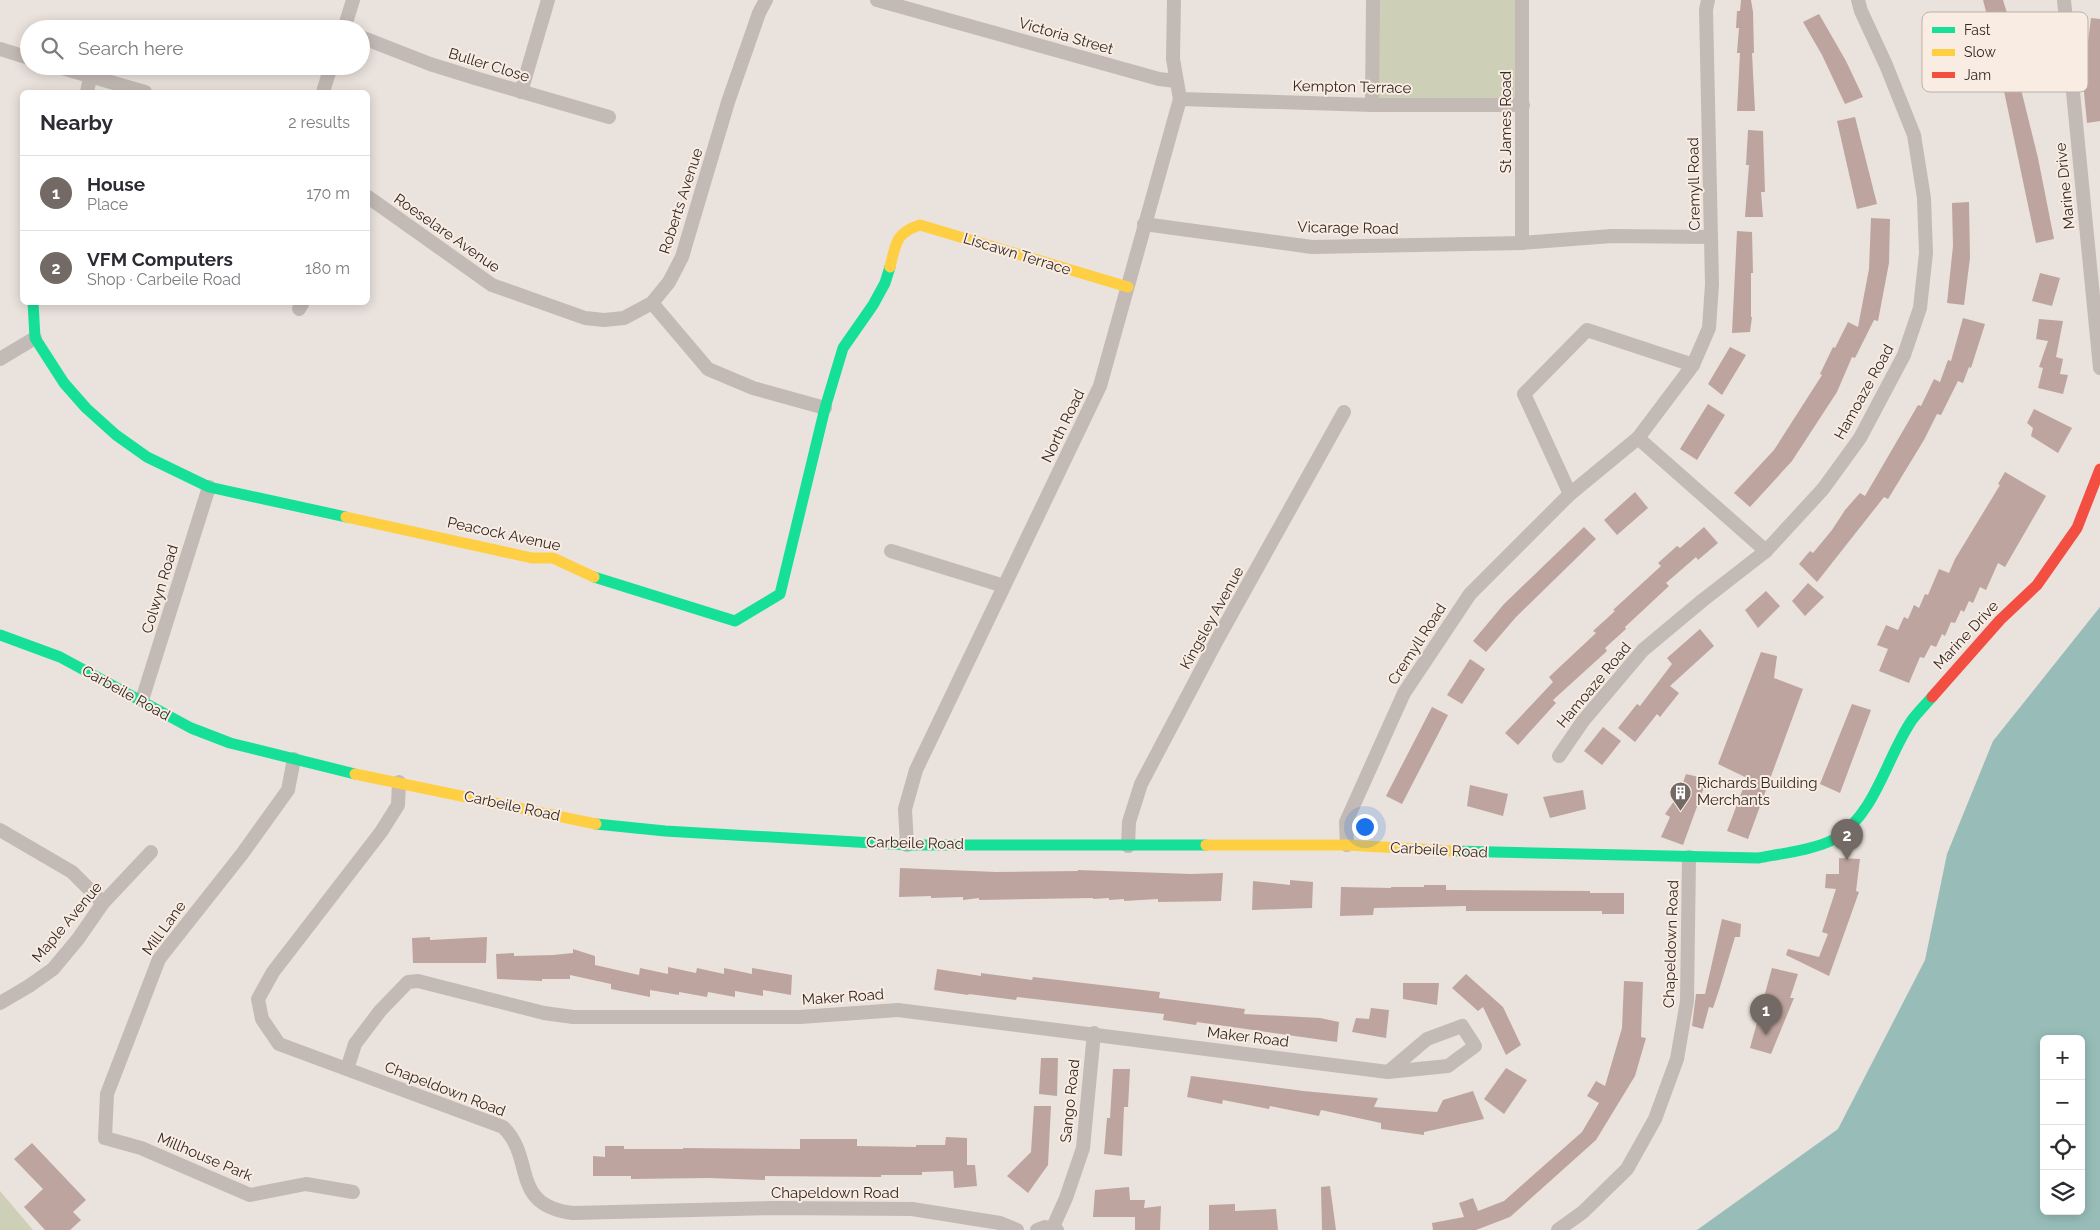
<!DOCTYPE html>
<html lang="en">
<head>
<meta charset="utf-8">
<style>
  :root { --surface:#fff; --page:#f7f7f7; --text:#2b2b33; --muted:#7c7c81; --line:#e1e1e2; --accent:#736965 }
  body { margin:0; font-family:Raleway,sans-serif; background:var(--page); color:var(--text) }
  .controls { position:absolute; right:15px; bottom:15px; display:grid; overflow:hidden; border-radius:8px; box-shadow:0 2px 12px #0003 }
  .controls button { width:45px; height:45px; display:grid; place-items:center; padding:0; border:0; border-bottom:1px solid var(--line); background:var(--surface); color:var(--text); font:25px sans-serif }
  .you { position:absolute; left:1364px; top:826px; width:18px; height:18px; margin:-12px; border:4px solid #fff; border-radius:50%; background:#1a73e8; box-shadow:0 0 0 8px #1a73e833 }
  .badge { display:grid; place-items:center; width:32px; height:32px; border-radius:50%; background:var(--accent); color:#fff; font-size:16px; font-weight:700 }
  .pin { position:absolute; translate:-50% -41px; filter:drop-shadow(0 1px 2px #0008) }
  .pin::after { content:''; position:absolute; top:26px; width:18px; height:15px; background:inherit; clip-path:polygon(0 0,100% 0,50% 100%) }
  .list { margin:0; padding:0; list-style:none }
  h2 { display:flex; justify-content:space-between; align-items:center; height:65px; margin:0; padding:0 20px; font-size:21px }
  h2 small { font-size:16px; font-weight:400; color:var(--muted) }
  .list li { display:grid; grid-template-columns:32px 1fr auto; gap:15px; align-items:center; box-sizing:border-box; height:75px; padding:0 20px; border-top:1px solid var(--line) }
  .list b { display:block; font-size:19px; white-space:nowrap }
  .list p { margin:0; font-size:16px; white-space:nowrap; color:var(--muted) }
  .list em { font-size:16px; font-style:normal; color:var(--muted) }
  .icon { flex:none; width:28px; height:28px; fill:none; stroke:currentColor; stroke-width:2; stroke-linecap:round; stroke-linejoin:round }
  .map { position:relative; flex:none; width:2100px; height:1230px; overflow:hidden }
  .search { position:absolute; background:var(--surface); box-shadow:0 2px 12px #0003; left:20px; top:20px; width:350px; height:55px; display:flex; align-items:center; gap:12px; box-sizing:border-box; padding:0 18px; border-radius:28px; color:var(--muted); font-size:19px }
  .panel { position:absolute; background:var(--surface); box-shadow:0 2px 12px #0003; left:20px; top:90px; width:350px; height:215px; border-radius:8px }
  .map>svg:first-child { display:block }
</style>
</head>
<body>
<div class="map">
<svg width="2100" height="1230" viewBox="0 0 2100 1230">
  <rect width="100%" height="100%" fill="#eae2dc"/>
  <g fill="#cdcfb6">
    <polygon points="1376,0 1517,0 1518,102 1375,102"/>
    <polygon points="0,1191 33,1230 0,1230"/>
  </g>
  <path fill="#98bdb9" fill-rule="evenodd" d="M2100,607V1230H1697L1838,1129L1925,960L1947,854L1993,741ZM2044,1039H2081V1211H2044Z"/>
  <g fill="#bea49e">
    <polygon points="1741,0 1751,0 1753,12 1754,53 1752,53 1755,111 1737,111 1740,53 1737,53 1739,28 1736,28 1737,11 1740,11"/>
    <polygon points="1983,0 2003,0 2008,16 2018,57 2013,57 2038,158 2054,239 2036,243 2004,91 1998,73 2002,73"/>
    <polygon points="1819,14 1846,61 1863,97 1845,104 1822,55 1803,22"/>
    <polygon points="2091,18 2100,19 2100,121 2087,123 2083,82"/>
    <polygon points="1855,117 1877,204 1857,209 1837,121"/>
    <polygon points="1748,130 1763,131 1765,192 1761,192 1763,217 1745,217 1749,165 1746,165"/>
    <polygon points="1969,202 1970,258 1964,305 1947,303 1953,246 1952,203"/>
    <polygon points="1871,218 1890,219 1889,263 1878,321 1874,320 1855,358 1852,357 1837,392 1792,461 1750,507 1734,493 1774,450 1822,375 1820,374 1833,347 1835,348 1848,322 1858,327 1869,269"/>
    <polygon points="1737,231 1752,232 1753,273 1751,273 1751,317 1752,317 1750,332 1732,333"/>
    <polygon points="2040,273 2060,278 2052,306 2032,301"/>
    <polygon points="1963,318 1985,324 1971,368 1969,367 1963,383 1958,381 1941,415 1937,414 1924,440 1888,499 1884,497 1817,582 1799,564 1810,551 1813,553 1832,530 1845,510 1860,493 1865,496 1918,405 1921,406 1934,379 1940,382 1948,360 1951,361"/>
    <polygon points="2039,319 2063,321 2056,357 2063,359 2060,374 2068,375 2063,394 2038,388 2043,368 2039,367 2048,341 2036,339"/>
    <polygon points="1730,347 1746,355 1722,395 1708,384"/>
    <polygon points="1708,404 1725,415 1697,460 1680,449"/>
    <polygon points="2034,409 2072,428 2058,453 2031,436 2033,428 2027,423"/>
    <polygon points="2005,472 2046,496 2005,567 1998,563 1986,590 1980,587 1973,603 1969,601 1964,612 1961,610 1955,623 1951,622 1945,636 1942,634 1936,647 1931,645 1924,658 1920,657 1909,683 1879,671 1888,649 1877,645 1886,625 1898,630 1904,617 1908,619 1914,605 1919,608 1925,594 1928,595 1939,569 1949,573 1955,559 2000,485 1998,484"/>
    <polygon points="1635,492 1648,508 1617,535 1604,520"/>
    <polygon points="1584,527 1596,539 1516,617 1486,652 1473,641 1504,604"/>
    <polygon points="1704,527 1718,543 1698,560 1696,557 1666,583 1669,586 1625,627 1626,629 1605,648 1607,651 1553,700 1556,703 1518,745 1505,733 1553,682 1549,677 1596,633 1593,631 1615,611 1613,610 1661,566 1658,563 1677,546 1680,548"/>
    <polygon points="1808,583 1824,597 1805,616 1792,601"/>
    <polygon points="1766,591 1780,606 1758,628 1745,610"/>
    <polygon points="1700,629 1714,646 1670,686 1679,693 1660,717 1657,714 1635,742 1618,728 1637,704 1640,706 1672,664 1667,658"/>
    <polygon points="1761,652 1777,656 1774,678 1803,689 1748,839 1727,831 1747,778 1718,764"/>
    <polygon points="1470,659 1485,669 1462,704 1447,695"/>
    <polygon points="1852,704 1871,710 1840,793 1820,784"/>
    <polygon points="1432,707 1448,715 1402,804 1386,796"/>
    <polygon points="1603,727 1621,741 1602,765 1584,751"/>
    <polygon points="1686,774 1707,779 1683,845 1661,837 1670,817 1665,814 1679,794"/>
    <polygon points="1470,785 1508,794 1503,816 1467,806"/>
    <polygon points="1583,790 1586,809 1550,818 1543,797"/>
    <polygon points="1839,858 1860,859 1856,891 1859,892 1829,976 1786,955 1788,949 1819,957 1828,934 1822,932 1836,889 1825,888 1826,874 1839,874"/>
    <polygon points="900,868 996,872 1078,871 1078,870 1191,874 1223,873 1221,901 1158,902 1158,899 1124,901 1124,899 1109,900 1109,898 1093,899 1093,898 979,900 979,898 963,900 963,897 931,898 931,896 899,897"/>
    <polygon points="1290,880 1313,882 1312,908 1252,910 1253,881 1290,885"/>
    <polygon points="1424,885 1446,885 1446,890 1590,891 1590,893 1624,893 1624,914 1602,914 1602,911 1466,911 1466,906 1374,908 1373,915 1340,916 1341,887 1391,888 1391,887 1424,887"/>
    <polygon points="1722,919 1741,924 1740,937 1735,937 1720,987 1713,1008 1709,1007 1703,1029 1692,1026 1696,994 1705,994"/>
    <polygon points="430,937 430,940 487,937 486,963 413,963 412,938"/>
    <polygon points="573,949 595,956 595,965 639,975 640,968 668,974 668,967 696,973 697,968 724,974 724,968 752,974 752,968 792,975 791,995 763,990 763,996 735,991 735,997 708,992 707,997 679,992 679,995 650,990 650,997 611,989 611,984 570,975 570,979 542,979 542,981 497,979 496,954 514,953 514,956 553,955 573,953"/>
    <polygon points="1772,968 1798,974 1790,998 1794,998 1771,1054 1750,1048"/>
    <polygon points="937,969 981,976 981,973 1032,980 1033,977 1160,992 1159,998 1245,1009 1244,1014 1320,1018 1339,1022 1337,1042 1197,1022 1196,1025 1163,1020 1164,1014 1017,997 1016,1000 969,994 968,995 934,990"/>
    <polygon points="1466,974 1503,1007 1521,1045 1506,1055 1483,1007 1478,1011 1452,988"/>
    <polygon points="1624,981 1643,982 1641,1037 1646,1038 1635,1076 1596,1140 1510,1217 1476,1230 1433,1230 1432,1223 1464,1217 1459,1203 1473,1198 1478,1211 1504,1201 1582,1132 1599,1103 1587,1096 1596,1081 1605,1086 1622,1028"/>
    <polygon points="1403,983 1439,983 1437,1005 1403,999"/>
    <polygon points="1371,1008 1389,1010 1386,1038 1352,1032 1356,1018 1369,1019"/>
    <polygon points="1041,1058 1058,1058 1057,1096 1039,1094"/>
    <polygon points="1506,1068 1527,1080 1504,1114 1484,1099"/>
    <polygon points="1113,1069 1130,1069 1128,1107 1124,1107 1122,1156 1104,1154 1107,1118 1110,1118"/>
    <polygon points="1191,1076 1303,1091 1378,1098 1374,1107 1437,1112 1443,1100 1473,1091 1484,1119 1424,1132 1424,1135 1381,1129 1381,1123 1321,1110 1319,1116 1270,1106 1269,1109 1223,1100 1222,1104 1187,1097"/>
    <polygon points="1034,1106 1051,1106 1048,1165 1028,1193 1007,1176 1031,1152"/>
    <polygon points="946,1137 967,1138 967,1165 975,1165 977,1186 954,1188 953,1171 922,1172 922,1175 881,1175 881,1177 765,1176 765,1180 708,1178 631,1179 631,1176 593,1176 593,1156 605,1157 605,1146 624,1146 624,1149 683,1149 683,1148 800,1149 800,1139 857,1139 857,1146 916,1147 916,1145 945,1145"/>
    <polygon points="32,1143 86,1200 73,1212 81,1220 70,1230 45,1230 24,1207 43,1189 14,1159"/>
    <polygon points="1330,1186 1336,1230 1322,1230 1321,1187"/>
    <polygon points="1129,1187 1130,1200 1145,1200 1144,1208 1161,1206 1160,1230 1135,1230 1135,1217 1093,1217 1095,1190"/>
    <polygon points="1235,1204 1235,1211 1276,1209 1278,1230 1209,1230 1209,1205"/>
  </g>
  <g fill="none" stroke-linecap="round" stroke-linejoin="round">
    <g stroke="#c3bab5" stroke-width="14">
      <polyline points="877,0 1159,79 1176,81"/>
      <polyline points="1522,0 1522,243"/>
      <polyline points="2064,0 2100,368"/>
      <polyline points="344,29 353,0"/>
      <polyline points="361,37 430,64 475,78 609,117"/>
      <polyline points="0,49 29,58"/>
      <polyline points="55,66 145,92"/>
      <polyline points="87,92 90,78"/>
      <polyline points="323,92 331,66"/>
      <polyline points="521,92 548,0"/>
      <polyline points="1180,99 1372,105 1523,105"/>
      <polyline points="1372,105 1373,0"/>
      <polyline points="368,197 492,285 585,318 604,320 624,318 652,303 669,282 682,257 728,102 759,13 766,0"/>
      <polyline points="1144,224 1312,247 1522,243 1612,236 1711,237"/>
      <polyline points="652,303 708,369 753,388 825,408"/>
      <polyline points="299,309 303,302"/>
      <polyline points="0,359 35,338"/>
      <polyline points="1638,438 1766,551"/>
      <polyline points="1570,494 1524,394 1587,330 1693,365"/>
      <polyline points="891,551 1004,586"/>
      <polyline points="142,700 209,487"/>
      <polyline points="1559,756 1583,721 1643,650 1703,600 1766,551 1823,489 1860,438 1904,355 1920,308 1926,253 1924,198 1914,135 1886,65 1861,11 1858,0"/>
      <polyline points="294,759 288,790 242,854 159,959 107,1094 105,1138 141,1148 250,1195 306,1184 353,1192"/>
      <path d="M399,782L398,805L381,832L273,972L258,999L262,1019L279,1044L503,1127C536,1159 509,1205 573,1213L774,1208L912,1209L1000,1223L1017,1230"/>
      <polyline points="0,830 72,872 103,903"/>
      <polyline points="907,845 905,809 916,770 1100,386 1180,99 1173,59 1174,0"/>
      <polyline points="1347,845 1346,822 1404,693 1470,594 1570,494 1638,438 1693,365 1709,328 1712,284 1706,10 1708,0"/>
      <polyline points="1128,846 1129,822 1141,784 1217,640 1344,412"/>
      <polyline points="0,1003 29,986 53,969 78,939 103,903 151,852"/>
      <polyline points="347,1069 355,1044 380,1011 408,982 418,981 544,1013 573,1017 800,1017 898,1010 1388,1072 1427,1039 1462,1026 1475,1046 1448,1066 1388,1072"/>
      <polyline points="1053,1227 1066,1198 1083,1148 1094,1033"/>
      <polyline points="1037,1230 1045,1227 1057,1230"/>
      <polyline points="1558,1230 1583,1212 1627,1169 1655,1119 1677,1059 1687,1001 1689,857"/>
    </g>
    <g stroke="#16e098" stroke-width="11">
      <polyline points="33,302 35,338 64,383 86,408 116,435 147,457 209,487 346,517"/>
      <polyline points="594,577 735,621 780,594 825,408 843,348 873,305 885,283 890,267"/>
      <polyline points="0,635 60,657 191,728 230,743 355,774"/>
      <polyline points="596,824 665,831 907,845 1206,845"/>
      <path d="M1453,851L1758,858C1779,854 1819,849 1836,838C1876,813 1887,756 1912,720C1918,712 1926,704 1932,697"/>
    </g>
    <g stroke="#ffcf43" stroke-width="11">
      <path d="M890,267C896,244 895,233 920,225L1128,287"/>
      <polyline points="346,517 532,558 553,558 594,577"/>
      <polyline points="355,774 596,824"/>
      <polyline points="1206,845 1347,845 1453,851"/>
    </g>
    <polyline stroke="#f24e42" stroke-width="11" points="1932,697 2000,620 2037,585 2077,528 2100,469"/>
  </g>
  <defs>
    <symbol id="building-pin" viewBox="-11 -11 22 30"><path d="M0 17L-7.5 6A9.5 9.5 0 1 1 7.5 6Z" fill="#736965" stroke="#f9ece2"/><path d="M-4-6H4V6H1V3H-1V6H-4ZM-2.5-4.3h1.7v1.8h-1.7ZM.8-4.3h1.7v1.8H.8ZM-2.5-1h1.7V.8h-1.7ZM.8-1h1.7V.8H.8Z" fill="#fff"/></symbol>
  </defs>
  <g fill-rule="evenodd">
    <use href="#building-pin" x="1668" y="780" width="25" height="34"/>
  </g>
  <g text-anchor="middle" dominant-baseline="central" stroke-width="4" stroke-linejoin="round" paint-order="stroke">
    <g font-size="15" fill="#332825" stroke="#f9ece2">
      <text transform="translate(1066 36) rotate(16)">Victoria Street</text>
      <text transform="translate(489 65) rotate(17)">Buller Close</text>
      <text transform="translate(1352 87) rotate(1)">Kempton Terrace</text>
      <text transform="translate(1506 122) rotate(-90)">St James Road</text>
      <text transform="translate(1694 184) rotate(-91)">Cremyll Road</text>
      <text transform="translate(2065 186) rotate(-96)">Marine Drive</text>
      <text transform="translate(681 201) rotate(-72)">Roberts Avenue</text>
      <text transform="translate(1348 228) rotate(1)">Vicarage Road</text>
      <text transform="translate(447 233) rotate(35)">Roeselare Avenue</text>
      <text transform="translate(1017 254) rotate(17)">Liscawn Terrace</text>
      <text transform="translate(1864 392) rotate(-61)">Hamoaze Road</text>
      <text transform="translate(1063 426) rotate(-64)">North Road</text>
      <text transform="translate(504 534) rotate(12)">Peacock Avenue</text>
      <text transform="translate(160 589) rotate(-73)">Colwyn Road</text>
      <text transform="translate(1212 618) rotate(-61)">Kingsley Avenue</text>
      <text transform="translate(1966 635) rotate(-47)">Marine Drive</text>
      <text transform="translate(1417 644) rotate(-57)">Cremyll Road</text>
      <text transform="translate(1594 685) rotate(-50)">Hamoaze Road</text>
      <text transform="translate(126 693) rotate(29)">Carbeile Road</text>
      <text transform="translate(512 806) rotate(12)">Carbeile Road</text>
      <text transform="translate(915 843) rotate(1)">Carbeile Road</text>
      <text transform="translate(1439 850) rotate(3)">Carbeile Road</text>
      <text transform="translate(67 922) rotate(-50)">Maple Avenue</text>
      <text transform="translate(164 928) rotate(-54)">Mill Lane</text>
      <text transform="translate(1671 944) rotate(-88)">Chapeldown Road</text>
      <text transform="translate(843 997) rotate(-4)">Maker Road</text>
      <text transform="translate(1248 1037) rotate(7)">Maker Road</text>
      <text transform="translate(445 1089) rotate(21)">Chapeldown Road</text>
      <text transform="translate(1070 1101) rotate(-84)">Sango Road</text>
      <text transform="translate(205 1157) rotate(23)">Millhouse Park</text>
      <text x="835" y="1193">Chapeldown Road</text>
    </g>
    <g font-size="15" fill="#332825" stroke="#f9ece2" text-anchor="start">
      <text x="1697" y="783">Richards Building<tspan x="1697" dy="17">Merchants</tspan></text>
    </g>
  </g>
  <rect x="1922" y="12" width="166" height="80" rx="8" fill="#f9ece2" stroke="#beb1a9" stroke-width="1"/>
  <rect x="1932" y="27" width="23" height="6" fill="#16e098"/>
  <rect x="1932" y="49" width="23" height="7" fill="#ffcf43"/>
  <rect x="1932" y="72" width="23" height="6" fill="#f24e42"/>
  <g font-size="14" fill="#332825">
    <text x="1964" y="35">Fast</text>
    <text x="1964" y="57">Slow</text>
    <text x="1964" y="80">Jam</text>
  </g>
</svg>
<div class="controls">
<button>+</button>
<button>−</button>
<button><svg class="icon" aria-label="locate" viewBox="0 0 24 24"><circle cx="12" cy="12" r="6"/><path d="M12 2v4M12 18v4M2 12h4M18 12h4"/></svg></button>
<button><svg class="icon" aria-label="layers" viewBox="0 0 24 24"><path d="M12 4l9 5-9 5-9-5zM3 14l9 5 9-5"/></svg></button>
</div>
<div class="you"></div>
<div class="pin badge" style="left:1766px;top:1035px">1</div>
<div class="pin badge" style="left:1847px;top:860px">2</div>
<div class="search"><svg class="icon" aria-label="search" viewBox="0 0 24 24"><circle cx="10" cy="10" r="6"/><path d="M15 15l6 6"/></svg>Search here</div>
<section class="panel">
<h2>Nearby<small>2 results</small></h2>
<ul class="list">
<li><span class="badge">1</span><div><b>House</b><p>Place</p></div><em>170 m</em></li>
<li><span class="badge">2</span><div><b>VFM Computers</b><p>Shop · Carbeile Road</p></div><em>180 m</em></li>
</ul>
</section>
</div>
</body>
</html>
